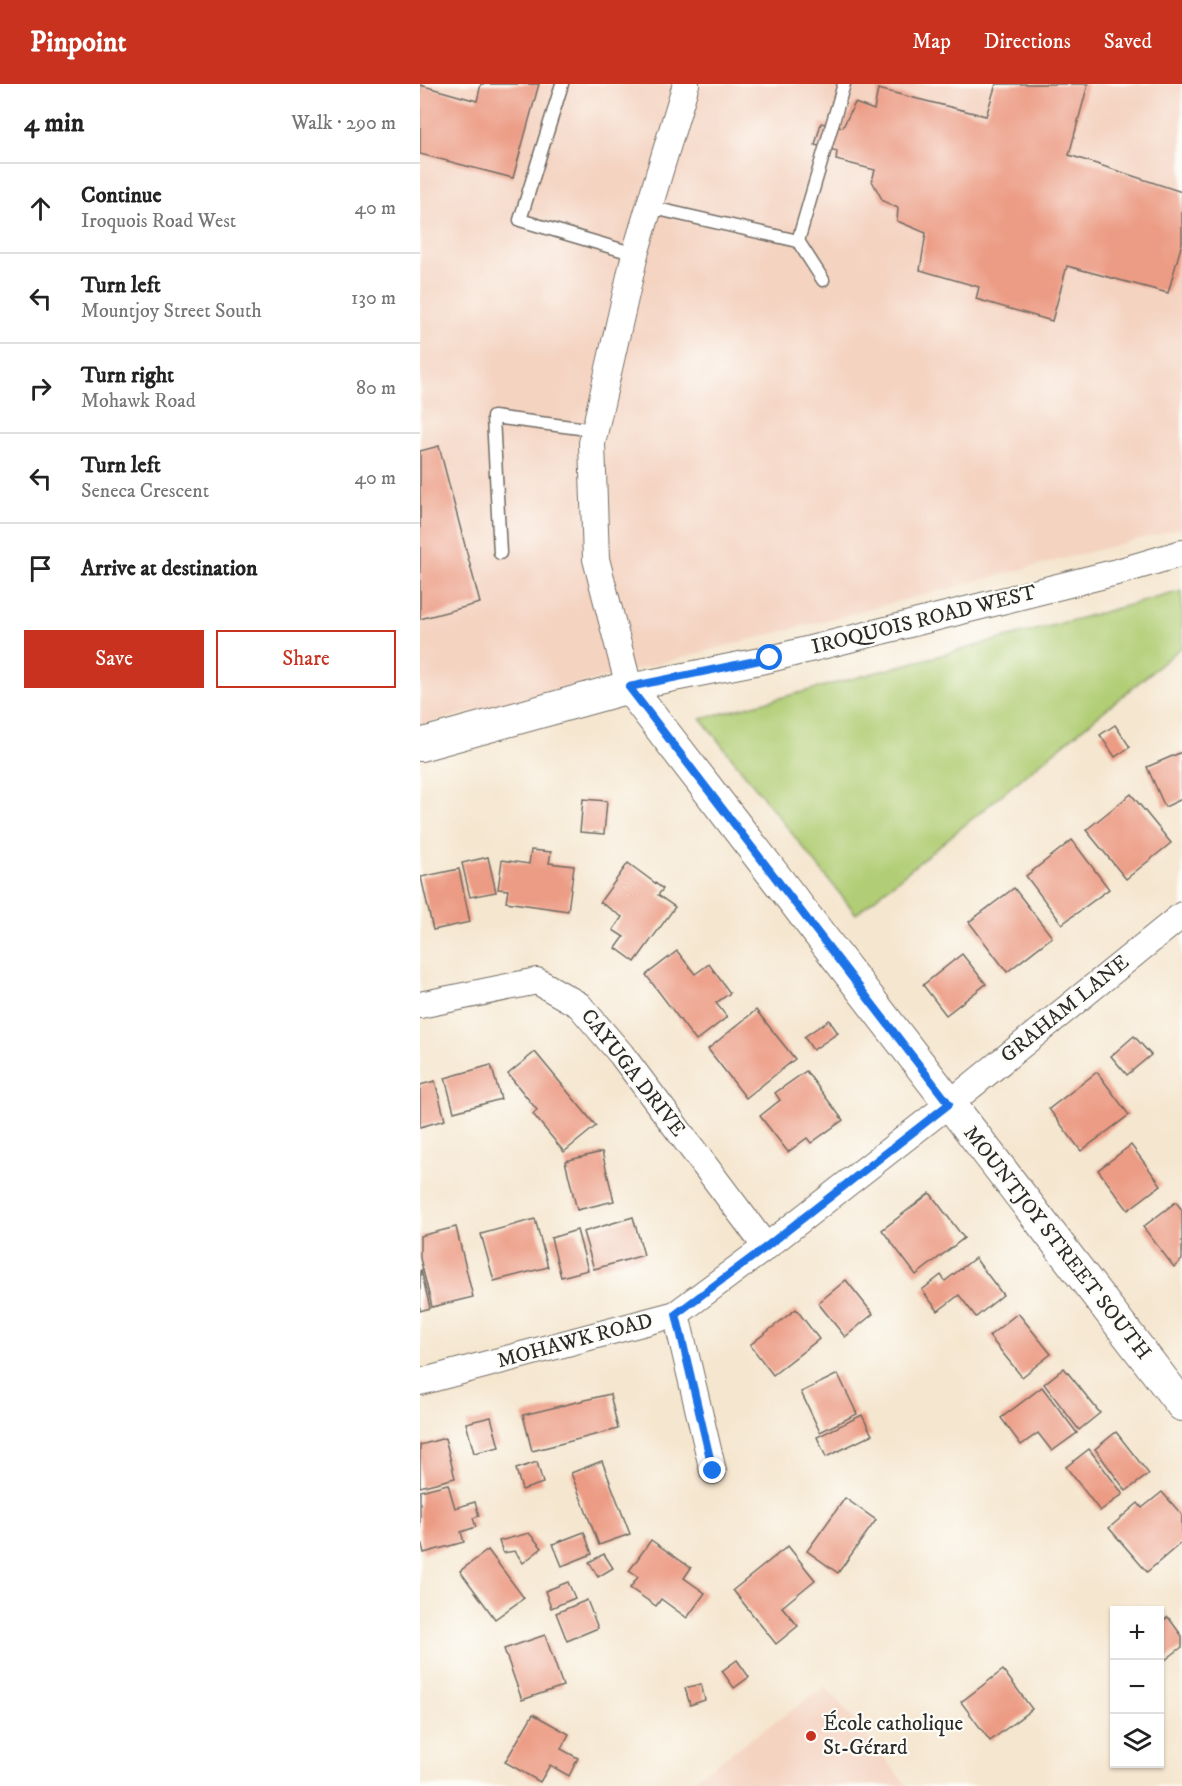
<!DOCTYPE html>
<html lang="en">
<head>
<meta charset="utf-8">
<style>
  :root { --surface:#fff; --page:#f6f6f6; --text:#222; --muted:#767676; --line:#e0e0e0; --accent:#c8321e }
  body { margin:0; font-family:"IM FELL DW Pica",serif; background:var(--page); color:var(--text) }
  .controls { position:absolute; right:18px; bottom:18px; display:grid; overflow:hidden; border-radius:0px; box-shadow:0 2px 4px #0004 }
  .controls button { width:54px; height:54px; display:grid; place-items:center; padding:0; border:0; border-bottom:2px solid var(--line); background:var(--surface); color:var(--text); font:30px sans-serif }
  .stop { position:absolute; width:18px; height:18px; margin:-14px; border:4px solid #1a73e8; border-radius:50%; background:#fff }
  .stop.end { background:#1a73e8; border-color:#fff; box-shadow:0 2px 6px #0008 }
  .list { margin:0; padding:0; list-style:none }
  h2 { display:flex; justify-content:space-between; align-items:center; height:78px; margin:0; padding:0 24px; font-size:26px }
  h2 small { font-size:20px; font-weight:400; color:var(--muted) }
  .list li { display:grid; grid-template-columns:39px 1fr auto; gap:18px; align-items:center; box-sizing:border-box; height:90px; padding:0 24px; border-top:2px solid var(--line) }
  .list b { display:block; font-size:22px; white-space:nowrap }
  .list p { margin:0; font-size:20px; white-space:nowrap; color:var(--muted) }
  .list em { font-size:20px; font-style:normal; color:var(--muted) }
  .actions { display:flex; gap:12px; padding:18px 24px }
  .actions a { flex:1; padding:14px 0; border:2px solid var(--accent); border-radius:0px; text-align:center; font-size:21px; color:var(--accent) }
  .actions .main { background:var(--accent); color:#fff }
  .icon { flex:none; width:33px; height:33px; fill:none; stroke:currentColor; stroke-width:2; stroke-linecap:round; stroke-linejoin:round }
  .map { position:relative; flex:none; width:762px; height:1702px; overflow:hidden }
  header { display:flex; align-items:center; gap:36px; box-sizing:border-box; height:84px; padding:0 30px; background:var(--accent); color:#fff }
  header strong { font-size:28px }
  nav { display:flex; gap:33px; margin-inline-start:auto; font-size:21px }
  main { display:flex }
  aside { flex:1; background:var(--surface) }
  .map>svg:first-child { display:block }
</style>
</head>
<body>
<header>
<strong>Pinpoint</strong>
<nav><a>Map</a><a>Directions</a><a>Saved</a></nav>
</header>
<main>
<aside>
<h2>4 min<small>Walk · 290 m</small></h2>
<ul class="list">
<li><svg class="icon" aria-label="ahead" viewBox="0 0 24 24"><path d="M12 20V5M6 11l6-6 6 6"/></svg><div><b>Continue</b><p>Iroquois Road West</p></div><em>40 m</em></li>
<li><svg class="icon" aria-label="left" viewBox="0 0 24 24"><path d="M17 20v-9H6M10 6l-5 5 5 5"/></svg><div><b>Turn left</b><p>Mountjoy Street South</p></div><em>130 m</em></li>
<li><svg class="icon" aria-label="right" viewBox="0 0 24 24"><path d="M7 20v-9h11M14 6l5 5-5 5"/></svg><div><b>Turn right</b><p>Mohawk Road</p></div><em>80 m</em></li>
<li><svg class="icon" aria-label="left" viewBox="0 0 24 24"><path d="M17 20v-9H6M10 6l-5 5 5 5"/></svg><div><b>Turn left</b><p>Seneca Crescent</p></div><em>40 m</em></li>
<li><svg class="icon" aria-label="arrive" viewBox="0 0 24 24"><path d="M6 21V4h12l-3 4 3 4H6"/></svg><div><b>Arrive at destination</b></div></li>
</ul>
<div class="actions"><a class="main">Save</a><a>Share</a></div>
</aside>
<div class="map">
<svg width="762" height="1702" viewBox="0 0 762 1702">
  <rect width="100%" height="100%" fill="#fdfcf7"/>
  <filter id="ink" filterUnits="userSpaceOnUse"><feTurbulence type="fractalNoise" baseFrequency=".0167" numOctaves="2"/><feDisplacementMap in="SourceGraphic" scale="12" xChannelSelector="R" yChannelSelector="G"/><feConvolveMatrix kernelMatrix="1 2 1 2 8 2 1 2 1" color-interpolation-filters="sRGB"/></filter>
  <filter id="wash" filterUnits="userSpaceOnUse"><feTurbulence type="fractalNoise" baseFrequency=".008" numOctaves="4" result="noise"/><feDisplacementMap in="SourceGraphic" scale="24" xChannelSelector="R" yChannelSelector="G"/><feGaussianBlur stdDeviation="1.35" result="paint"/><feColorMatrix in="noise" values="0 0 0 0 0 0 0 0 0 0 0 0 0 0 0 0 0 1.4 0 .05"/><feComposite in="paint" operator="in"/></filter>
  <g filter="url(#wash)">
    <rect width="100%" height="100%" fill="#f5e6cf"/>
    <g fill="#f4d3c1">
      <polygon points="0,0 762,0 762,444 0,641"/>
      <polygon points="406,1602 487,1702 264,1702"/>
    </g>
    <polygon fill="#b1cd74" stroke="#6e7c50" stroke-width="1.5" points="762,507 762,563 436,830 281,635"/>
    <g id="blocks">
      <g fill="#ec9b84">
        <polygon points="61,0 119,0 93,94 0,70 0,1 57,17"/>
        <polygon points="576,0 668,0 649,71 762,108 762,159 748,209 647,182 632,237 556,215 559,203 500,186 506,149 477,137 478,124 463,117 452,97 455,86 416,76 417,67 395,61 401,39 423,43 435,19 454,26 458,5 566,32"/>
        <polygon points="19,362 60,519 0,535 0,367"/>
        <polygon points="695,641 710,663 695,673 680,651"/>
        <polygon points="762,668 762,715 745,723 727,683"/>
        <polygon points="711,710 751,759 706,795 666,746"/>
        <polygon points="163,715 187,717 184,750 160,748"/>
        <polygon points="652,756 689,805 642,840 606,792"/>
        <polygon points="111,766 131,768 129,779 154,782 148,827 86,818 88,806 78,805 82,776 109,780"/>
        <polygon points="68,773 76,808 50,813 42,779"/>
        <polygon points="208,779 243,805 238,811 255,823 215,878 196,864 204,853 193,846 202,833 180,818"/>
        <polygon points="39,785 50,838 13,846 1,793"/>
        <polygon points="594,804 632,853 587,888 549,838"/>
        <polygon points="257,867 275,890 289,880 310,909 296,919 307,933 276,957 226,891"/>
        <polygon points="542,870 566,900 526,931 503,901"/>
        <polygon points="336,926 375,975 326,1014 288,965"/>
        <polygon points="409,936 418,949 393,966 384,953"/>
        <polygon points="714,952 731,971 707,991 691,972"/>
        <polygon points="115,968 176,1042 144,1068 113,1030 117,1026 88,990"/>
        <polygon points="71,981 81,1015 34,1028 25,994"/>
        <polygon points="386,987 423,1036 391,1059 387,1054 368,1068 340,1032 360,1016 355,1009"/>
        <polygon points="677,988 709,1031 661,1067 629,1025"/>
        <polygon points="15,997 25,1036 0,1043 0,1001"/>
        <polygon points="711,1061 741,1101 708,1126 678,1086"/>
        <polygon points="182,1068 194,1117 157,1126 145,1077"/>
        <polygon points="510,1109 544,1154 496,1191 462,1146"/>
        <polygon points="756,1118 762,1126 762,1176 754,1183 723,1143"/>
        <polygon points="213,1133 224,1171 174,1185 163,1148"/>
        <polygon points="115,1135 128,1183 74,1197 61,1150"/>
        <polygon points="36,1143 53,1213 12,1223 0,1174 0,1152"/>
        <polygon points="157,1146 168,1186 141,1193 131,1154"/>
        <polygon points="555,1174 583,1211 556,1233 539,1211 518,1227 502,1206 521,1191 525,1197"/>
        <polygon points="1,1186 10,1224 0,1227 0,1187"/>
        <polygon points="426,1196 453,1230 425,1253 398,1219"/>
        <polygon points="376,1225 399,1255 353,1291 330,1261"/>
        <polygon points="598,1229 631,1270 602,1293 569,1252"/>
        <polygon points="644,1284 680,1329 659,1346 624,1300"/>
        <polygon points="418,1290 437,1330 400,1348 381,1308"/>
        <polygon points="622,1303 657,1349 632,1367 618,1349 601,1361 581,1334"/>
        <polygon points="190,1310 198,1345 112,1367 103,1331"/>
        <polygon points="442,1331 452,1351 406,1373 397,1353"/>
        <polygon points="71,1333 79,1363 54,1369 46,1339"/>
        <polygon points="696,1348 729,1390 706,1407 675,1365"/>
        <polygon points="25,1354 35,1394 0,1403 0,1361"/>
        <polygon points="669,1365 703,1410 680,1427 646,1383"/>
        <polygon points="182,1377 210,1450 179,1461 151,1389"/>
        <polygon points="117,1378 123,1399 102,1406 96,1385"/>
        <polygon points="28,1400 35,1424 55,1418 59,1432 53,1434 56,1443 41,1448 44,1458 4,1469 0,1453 0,1407"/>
        <polygon points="742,1408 762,1431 762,1458 727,1488 689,1444 718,1419 722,1424"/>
        <polygon points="425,1414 456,1436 418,1489 387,1467"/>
        <polygon points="164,1448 172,1470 142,1482 133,1460"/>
        <polygon points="109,1449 122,1464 103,1479 95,1467 83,1469 79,1457"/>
        <polygon points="231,1456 271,1484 264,1494 285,1509 267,1534 241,1515 236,1522 210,1504 218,1493 209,1487"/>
        <polygon points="368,1462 395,1496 362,1523 378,1542 356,1560 313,1506"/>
        <polygon points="68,1466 104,1514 75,1535 40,1487"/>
        <polygon points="184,1470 193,1484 178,1493 169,1478"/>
        <polygon points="148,1498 155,1514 131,1524 125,1507"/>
        <polygon points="167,1516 178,1544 147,1557 136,1529"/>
        <polygon points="748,1533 762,1552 762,1563 740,1580 740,1539"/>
        <polygon points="125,1551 143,1602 102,1616 84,1565"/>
        <polygon points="317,1576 329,1593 314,1604 302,1587"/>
        <polygon points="583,1586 612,1625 570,1657 541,1618"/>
        <polygon points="281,1600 285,1616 270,1621 265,1604"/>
        <polygon points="113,1630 149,1650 141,1665 158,1674 149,1692 130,1681 120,1698 85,1678"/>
      </g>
    </g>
  </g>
  <g filter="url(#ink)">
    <use href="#blocks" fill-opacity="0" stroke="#726c64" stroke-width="1.5"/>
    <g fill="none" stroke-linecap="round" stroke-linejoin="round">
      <defs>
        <g id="service">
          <polyline points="142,0 100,136 215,170"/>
          <polyline points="229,123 378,157 403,196"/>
          <polyline points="378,157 424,0"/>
          <polyline points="80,469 73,333 175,346"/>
        </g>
        <g id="minor">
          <polyline points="266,0 215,170 172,359 176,475 209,603 350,575 701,487 762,469"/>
          <polyline points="0,921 117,897 159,921 201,970 346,1163"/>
          <polyline points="256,1230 293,1387"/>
          <polyline points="0,1298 256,1230 346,1163 529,1020 762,831"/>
        </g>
        <polyline id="tertiary" points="0,661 209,603 762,1321"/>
      </defs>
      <use href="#service" stroke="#726c64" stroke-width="15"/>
      <use href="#minor" stroke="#726c64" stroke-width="28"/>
      <use href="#tertiary" stroke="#726c64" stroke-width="34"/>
      <use href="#service" stroke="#fff" stroke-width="12"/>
      <use href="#minor" stroke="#fff" stroke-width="26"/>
      <use href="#tertiary" stroke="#fff" stroke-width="32"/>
    </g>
  </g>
  <g fill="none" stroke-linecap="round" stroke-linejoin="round" filter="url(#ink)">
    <polyline stroke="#1a73e8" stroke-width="8" points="293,1387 256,1230 346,1163 529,1020 209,603 350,574"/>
  </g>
  <circle fill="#c8321e" stroke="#fdfcf7" stroke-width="2" cx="391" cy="1652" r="6"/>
  <g text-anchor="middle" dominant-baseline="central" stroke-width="4.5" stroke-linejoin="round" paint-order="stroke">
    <g font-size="21" fill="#2b2b2b" stroke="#fdfcf7">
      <text transform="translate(504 536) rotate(-14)">IROQUOIS ROAD WEST</text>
      <text transform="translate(645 925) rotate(-39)">GRAHAM LANE</text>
      <text transform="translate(213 989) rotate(52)">CAYUGA DRIVE</text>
      <text transform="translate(637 1159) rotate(52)">MOUNTJOY STREET SOUTH</text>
      <text transform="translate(155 1257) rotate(-15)">MOHAWK ROAD</text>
    </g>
    <g font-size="21" fill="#2b2b2b" stroke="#fdfcf7" text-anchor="start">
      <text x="403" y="1640">École catholique<tspan x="403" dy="24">St-Gérard</tspan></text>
    </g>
  </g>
</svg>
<div class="controls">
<button>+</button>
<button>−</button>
<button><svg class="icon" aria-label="layers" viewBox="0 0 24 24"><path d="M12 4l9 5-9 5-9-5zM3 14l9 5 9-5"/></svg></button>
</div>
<div class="stop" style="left:350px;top:574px"></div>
<div class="stop end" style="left:293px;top:1387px"></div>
</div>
</main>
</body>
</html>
